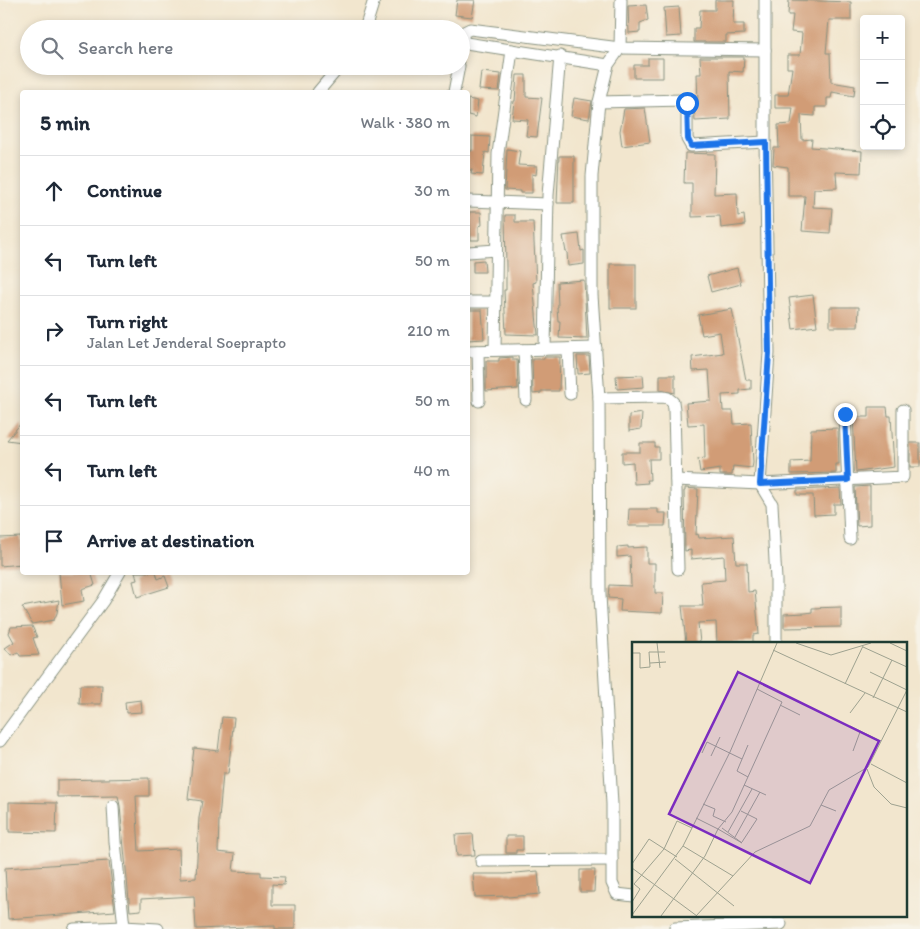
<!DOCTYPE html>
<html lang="en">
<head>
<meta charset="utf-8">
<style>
  :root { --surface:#fff; --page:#f2f2f3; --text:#1f2937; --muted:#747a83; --line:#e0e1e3 }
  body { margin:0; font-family:Itim,sans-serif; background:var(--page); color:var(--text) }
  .controls { position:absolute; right:15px; top:15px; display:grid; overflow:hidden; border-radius:5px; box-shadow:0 2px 8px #0003 }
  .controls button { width:45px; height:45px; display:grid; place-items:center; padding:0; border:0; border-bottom:1px solid var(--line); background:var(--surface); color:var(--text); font:25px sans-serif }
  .stop { position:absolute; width:15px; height:15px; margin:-11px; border:4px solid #1a73e8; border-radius:50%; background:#fff }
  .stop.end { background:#1a73e8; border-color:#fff; box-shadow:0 1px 5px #0008 }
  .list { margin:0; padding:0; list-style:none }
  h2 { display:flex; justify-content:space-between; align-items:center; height:65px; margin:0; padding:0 20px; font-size:21px }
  h2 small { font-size:16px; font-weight:400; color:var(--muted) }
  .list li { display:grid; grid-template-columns:32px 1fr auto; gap:15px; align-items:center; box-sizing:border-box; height:70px; padding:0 20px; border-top:1px solid var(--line) }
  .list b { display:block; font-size:19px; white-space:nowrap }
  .list p { margin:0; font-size:16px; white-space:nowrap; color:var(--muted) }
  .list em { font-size:16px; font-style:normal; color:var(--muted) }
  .icon { flex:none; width:28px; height:28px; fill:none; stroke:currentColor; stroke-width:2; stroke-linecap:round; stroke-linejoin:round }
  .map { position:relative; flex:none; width:920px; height:929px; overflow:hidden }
  .search { position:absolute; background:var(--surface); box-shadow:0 2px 8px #0003; left:20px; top:20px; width:450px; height:55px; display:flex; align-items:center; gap:12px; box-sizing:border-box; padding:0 18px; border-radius:28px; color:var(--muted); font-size:19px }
  .panel { position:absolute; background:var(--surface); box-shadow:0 2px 8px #0003; left:20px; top:90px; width:450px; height:485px; border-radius:5px }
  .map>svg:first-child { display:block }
</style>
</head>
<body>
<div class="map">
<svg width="920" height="929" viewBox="0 0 920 929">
  <rect width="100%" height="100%" fill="#f7f3e8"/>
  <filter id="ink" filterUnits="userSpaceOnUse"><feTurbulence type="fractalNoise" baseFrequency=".02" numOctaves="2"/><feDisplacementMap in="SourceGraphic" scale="10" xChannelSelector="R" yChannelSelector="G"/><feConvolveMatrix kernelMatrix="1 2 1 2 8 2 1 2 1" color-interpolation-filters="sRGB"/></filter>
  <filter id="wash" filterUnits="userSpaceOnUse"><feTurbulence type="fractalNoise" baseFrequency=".0096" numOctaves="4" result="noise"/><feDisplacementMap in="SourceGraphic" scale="20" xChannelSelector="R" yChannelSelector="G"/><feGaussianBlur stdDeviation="1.12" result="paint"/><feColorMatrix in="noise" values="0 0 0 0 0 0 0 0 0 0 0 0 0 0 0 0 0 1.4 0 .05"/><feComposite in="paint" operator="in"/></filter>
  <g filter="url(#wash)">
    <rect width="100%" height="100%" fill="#f2e6ce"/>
    <g id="blocks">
      <g fill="#d19c76">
        <polygon points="457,0 475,0 472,17 455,15"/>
        <polygon points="715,0 734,0 733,24 744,24 744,34 726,35 726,42 694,42 694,28 699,28 700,10 715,10"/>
        <polygon points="789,0 851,2 851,20 829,20 826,53 830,53 831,82 855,86 854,96 832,92 831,98 827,98 827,107 815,107 815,116 801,115 802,140 812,139 811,147 862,151 861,173 836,172 837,188 814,189 813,207 832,208 830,233 802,231 805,196 788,196 788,167 773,165 774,148 779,148 778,125 791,124 793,108 775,108 775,95 788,95 792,68 787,68 787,55 800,55 802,33 791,32 793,15 788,15"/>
        <polygon points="646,5 648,20 640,23 640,32 629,33 628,6"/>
        <polygon points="679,7 681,36 666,37 664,8"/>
        <polygon points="700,57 744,57 743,72 729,71 730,119 695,121 694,105 698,105 697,74 701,74"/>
        <polygon points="648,58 663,58 663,78 634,78 634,65 648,65"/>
        <polygon points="481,72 501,74 499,91 479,90"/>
        <polygon points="517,75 526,75 526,97 542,98 537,137 526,136 528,120 512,119 514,101 515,101"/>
        <polygon points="574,98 592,101 589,119 571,116"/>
        <polygon points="468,99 478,101 476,117 468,115"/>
        <polygon points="645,108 650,142 622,146 620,131 624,109"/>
        <polygon points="472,136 490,137 489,153 485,152 483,175 471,174 472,170 468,170 468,151 472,151"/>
        <polygon points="507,149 520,151 518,165 537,166 536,175 532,174 532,193 520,193 520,191 505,190"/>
        <polygon points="685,153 715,154 714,194 737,193 738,216 744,215 745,225 721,228 720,216 692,217 692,183 684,183"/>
        <polygon points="559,156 574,156 574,203 557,203"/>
        <polygon points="469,212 481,212 482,225 479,226 479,240 471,240"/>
        <polygon points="505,215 515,215 515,222 533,222 536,282 533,283 538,335 506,334 504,290 506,290 506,267"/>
        <polygon points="579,234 581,251 584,250 584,264 568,266 567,252 566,252 563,236"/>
        <polygon points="484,260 485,272 473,272 473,261"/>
        <rect x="610" y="264" width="26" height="44"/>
        <polygon points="737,268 741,284 711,292 707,276"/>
        <polygon points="584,280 587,339 559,338 560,321 558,321 557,307 558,307 557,282"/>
        <polygon points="813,295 817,326 793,329 789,298"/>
        <polygon points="830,307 859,307 858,327 830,327"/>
        <polygon points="732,309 746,380 751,380 751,389 740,390 740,394 722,395 723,411 733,411 734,424 751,423 753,463 752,468 733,466 732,475 720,475 720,469 700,472 698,459 705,458 704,424 688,425 686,403 711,401 709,370 693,371 692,357 723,353 720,332 702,335 698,315"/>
        <polygon points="468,310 482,310 484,339 468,340"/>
        <polygon points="577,356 589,356 590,373 578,374"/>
        <polygon points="513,357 513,360 517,360 518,389 486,391 486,361 499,361 499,358"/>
        <polygon points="544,357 560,357 559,391 541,391 541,393 533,394 532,359 544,359"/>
        <polygon points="643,375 644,387 617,389 616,376"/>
        <polygon points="660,375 675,375 675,393 660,390"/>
        <polygon points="869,407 887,407 888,416 891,416 894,467 856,472 853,417 869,417"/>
        <polygon points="642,413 641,429 629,431 629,415"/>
        <polygon points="22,422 22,442 7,440"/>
        <polygon points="838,428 839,464 836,464 836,473 791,474 791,462 810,461 811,429"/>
        <polygon points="640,443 655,443 655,447 659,447 659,459 649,459 650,480 647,480 648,483 634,484 633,462 622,463 622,452 640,452"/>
        <rect x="910" y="443" width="10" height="24"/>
        <polygon points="870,486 870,525 857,526 855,487"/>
        <polygon points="685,488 698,489 696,535 698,534 699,538 734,536 736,563 747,563 748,592 755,591 759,634 753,635 753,643 717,643 716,622 698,623 700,643 686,643 682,606 703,606 701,582 725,580 724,556 691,559 691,550 685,551 684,491 685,491"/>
        <polygon points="840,488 841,504 834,504 834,514 814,515 813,495 797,495 797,490"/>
        <polygon points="629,509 658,509 658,513 666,513 665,526 628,526"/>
        <polygon points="21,537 22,564 0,566 0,538"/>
        <polygon points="628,546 628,548 647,547 647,563 655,563 655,593 663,593 662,613 620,611 621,599 608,598 609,585 631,586 630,556 617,557 617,547"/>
        <polygon points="59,572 91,572 95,585 82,589 84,601 62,605"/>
        <polygon points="135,572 156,572 158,579 165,576 169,587 137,597 133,581 137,580"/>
        <polygon points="59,600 57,613 54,620 32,624 22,607"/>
        <polygon points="841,607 841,627 784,628 784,614 806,613 812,612 812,608"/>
        <polygon points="32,626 37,637 33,638 39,655 20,656 18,652 11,655 5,648 14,642 9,633 11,627"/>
        <polygon points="80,685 102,685 101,704 79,704"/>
        <polygon points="141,700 142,712 126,713 125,702"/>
        <polygon points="222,717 234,718 228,774 223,774 219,819 218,852 235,854 233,871 261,872 261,876 285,877 284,885 272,884 272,905 295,905 295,929 275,929 275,926 196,929 194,896 141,899 141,910 130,911 120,806 118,796 57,797 57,780 149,778 149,796 136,796 139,851 179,849 180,879 196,878 199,818 202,801 188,799 194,748 218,751"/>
        <polygon points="9,802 57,803 56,833 9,832"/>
        <polygon points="473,834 475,855 457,856 455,835"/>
        <polygon points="506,836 523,836 523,850 516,850 516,853 506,853"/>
        <polygon points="109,861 115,911 8,919 5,868"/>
        <polygon points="580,870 595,870 594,892 580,892"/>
        <polygon points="538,871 540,894 508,897 508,896 475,897 473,874 505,874"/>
      </g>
    </g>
  </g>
  <g filter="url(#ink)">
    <use href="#blocks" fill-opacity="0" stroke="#889281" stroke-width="1"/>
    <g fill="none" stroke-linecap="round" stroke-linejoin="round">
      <defs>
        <g id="street">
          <polyline points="621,0 620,48 765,50"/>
          <polyline points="765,0 765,142 769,353 760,484 772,504 776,580 776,643"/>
          <polyline points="365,29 374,0"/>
          <polyline points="620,48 608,65 599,102 592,176 592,295 599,398 600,595 612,804 612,883 617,894 634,896"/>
          <polyline points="608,65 466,43 464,42 463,37 464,32 470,29 620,48"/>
          <polyline points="318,92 340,66"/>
          <polyline points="454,92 459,66"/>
          <polyline points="599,102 684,100 687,104 687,139 691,146 765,142"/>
          <polyline points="468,201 548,204"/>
          <polyline points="468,252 496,250"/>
          <polyline points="468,302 495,302"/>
          <polyline points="545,349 548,195 560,56"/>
          <polyline points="568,349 570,394"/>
          <polyline points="495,350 498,154 512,50"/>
          <polyline points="524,350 526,400"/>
          <polyline points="468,351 596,348"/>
          <polyline points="478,351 479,401"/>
          <polyline points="599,398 663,397 668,398 673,402 674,409 678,569"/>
          <polyline points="845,414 850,539"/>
          <polyline points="676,480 760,484 903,477 903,410"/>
          <polyline points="0,741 103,601 120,572"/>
          <polyline points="113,806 115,842 124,927"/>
          <polyline points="481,861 612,860"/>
          <polyline points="675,928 781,924"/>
          <polyline points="74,929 124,927 158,929"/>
        </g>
      </defs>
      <use href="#street" stroke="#889281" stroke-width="13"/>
      <use href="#street" stroke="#fff" stroke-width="11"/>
    </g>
  </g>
  <g fill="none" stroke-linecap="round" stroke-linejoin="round" filter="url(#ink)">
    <polyline stroke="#1a73e8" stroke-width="6" points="687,103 688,139 691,146 766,142 769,353 760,484 848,480 845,414"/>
  </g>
  <g transform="translate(632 642)">
    <rect width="275" height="275" fill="#f2e6ce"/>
    <path fill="none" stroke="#9ea290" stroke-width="1" d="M25,1L28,26M164,1L199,13L239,1M258,1L275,9M231,5L275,25M141,8L275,70M0,11H8V26L18,25L17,10H33M18,21L34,20M238,30L275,48M127,41L144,48M213,42L231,4M241,56L260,18M148,63L168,73M218,71L233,51M218,84L249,99M221,109L228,90M70,111L75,100L110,117M79,114L88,95M239,122L275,141M235,127L242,145L259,162L275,166M116,135L105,129L116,103M112,143L134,153M71,162L83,167L81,174L94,180M189,163L204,169M109,169L125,177L110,200M90,186L110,201L86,187L100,170L150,60L125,47M96,190L120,147M103,195L128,150M51,204L101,234M43,217L102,264M0,222L17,197L45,215M0,226L65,274M0,260L8,247L2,242L32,207L45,179L60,186M0,273L51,204L98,110L145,1M29,274L73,214L86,187L64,176M64,274L123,210L178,184L197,148L236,125L275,48"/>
    <path fill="#7b2cbf" fill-opacity="0.15" stroke="#7b2cbf" stroke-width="2.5" d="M106,30L247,99L178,241L37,172Z"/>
    <rect width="275" height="275" fill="none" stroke="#1f3d34" stroke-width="2.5"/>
  </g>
</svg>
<div class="controls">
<button>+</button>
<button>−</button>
<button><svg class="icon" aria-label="locate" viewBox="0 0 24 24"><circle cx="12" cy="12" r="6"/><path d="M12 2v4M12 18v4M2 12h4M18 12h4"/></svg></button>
</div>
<div class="stop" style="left:687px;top:103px"></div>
<div class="stop end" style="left:845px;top:414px"></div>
<div class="search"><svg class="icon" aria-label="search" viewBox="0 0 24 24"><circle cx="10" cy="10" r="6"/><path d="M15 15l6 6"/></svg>Search here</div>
<section class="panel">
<h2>5 min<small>Walk · 380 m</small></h2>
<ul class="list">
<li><svg class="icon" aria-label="ahead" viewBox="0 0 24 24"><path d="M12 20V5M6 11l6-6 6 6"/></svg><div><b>Continue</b></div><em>30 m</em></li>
<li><svg class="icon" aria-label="left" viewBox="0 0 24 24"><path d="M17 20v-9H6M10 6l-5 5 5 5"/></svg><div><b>Turn left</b></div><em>50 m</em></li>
<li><svg class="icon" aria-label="right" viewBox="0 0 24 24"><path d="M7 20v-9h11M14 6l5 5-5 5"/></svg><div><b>Turn right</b><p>Jalan Let Jenderal Soeprapto</p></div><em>210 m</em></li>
<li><svg class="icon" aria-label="left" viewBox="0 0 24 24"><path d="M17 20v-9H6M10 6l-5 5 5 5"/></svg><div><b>Turn left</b></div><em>50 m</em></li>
<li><svg class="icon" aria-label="left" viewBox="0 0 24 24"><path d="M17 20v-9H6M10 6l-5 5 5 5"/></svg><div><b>Turn left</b></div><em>40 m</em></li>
<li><svg class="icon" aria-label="arrive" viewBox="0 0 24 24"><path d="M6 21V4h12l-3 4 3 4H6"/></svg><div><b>Arrive at destination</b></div></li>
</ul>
</section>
</div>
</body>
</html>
